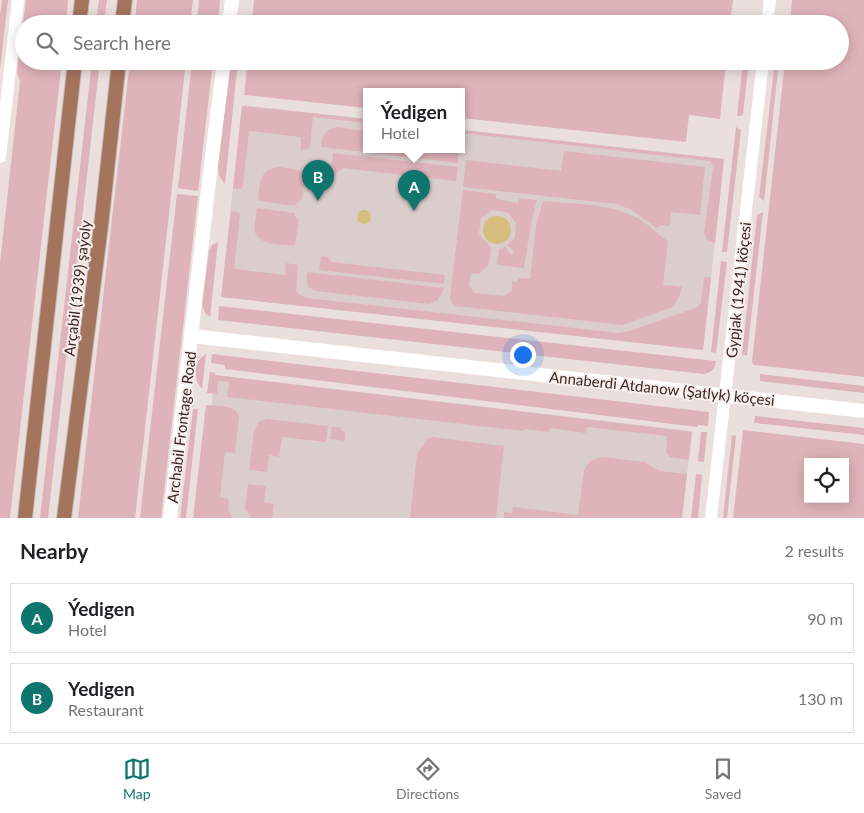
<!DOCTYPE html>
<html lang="en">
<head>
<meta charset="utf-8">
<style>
  :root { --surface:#fff; --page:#f2f2f2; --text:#202124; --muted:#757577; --line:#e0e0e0; --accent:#0f766e }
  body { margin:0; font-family:Lato,sans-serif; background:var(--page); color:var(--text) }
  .controls { position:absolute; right:15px; bottom:15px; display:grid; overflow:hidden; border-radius:0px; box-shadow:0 2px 12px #0003 }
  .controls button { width:45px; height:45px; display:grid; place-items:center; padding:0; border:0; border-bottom:1px solid var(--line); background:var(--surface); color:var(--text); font:25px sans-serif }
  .you { position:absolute; left:522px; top:354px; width:18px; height:18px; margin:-12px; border:4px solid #fff; border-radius:50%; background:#1a73e8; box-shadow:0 0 0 8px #1a73e833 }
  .badge { display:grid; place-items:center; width:32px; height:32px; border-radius:50%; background:var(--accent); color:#fff; font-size:16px; font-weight:700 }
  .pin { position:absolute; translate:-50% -41px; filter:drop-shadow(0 1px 2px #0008) }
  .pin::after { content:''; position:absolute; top:26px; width:18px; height:15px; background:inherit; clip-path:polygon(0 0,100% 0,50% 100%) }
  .popup { position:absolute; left:363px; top:88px; width:102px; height:65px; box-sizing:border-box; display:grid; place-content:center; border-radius:0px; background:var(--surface); filter:drop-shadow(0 1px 4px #0005); font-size:16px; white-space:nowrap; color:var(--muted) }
  .popup b { font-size:19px; color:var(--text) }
  .popup::after { content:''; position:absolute; left:50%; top:100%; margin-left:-10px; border:10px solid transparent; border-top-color:var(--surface) }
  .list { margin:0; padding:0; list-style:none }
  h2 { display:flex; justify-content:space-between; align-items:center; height:65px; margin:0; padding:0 20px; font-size:21px }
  h2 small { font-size:16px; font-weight:400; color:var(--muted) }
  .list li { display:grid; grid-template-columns:32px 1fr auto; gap:15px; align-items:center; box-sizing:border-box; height:70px; margin:0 10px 10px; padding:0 10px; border:1px solid var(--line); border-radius:0px }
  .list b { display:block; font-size:19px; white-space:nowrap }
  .list p { margin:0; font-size:16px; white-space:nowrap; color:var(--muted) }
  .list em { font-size:16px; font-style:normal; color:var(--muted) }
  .icon { flex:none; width:28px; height:28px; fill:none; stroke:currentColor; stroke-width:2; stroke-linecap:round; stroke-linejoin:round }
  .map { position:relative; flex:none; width:864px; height:518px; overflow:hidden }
  .search { position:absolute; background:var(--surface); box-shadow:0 2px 12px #0003; left:15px; right:15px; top:15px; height:55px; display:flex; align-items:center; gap:12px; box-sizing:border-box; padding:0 18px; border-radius:28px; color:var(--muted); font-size:19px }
  .sheet { height:225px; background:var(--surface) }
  nav { display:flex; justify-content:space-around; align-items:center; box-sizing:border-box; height:70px; border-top:1px solid var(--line); background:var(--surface); font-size:14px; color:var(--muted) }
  nav a { display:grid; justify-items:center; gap:2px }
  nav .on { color:var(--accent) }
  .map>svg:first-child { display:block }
</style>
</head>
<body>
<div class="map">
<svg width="864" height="518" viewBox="0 0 864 518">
  <rect width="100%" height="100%" fill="#ebdfdd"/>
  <g fill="#dbcdcb">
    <polygon points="242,105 366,119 366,150 462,150 462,130 724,159 703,350 221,297"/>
    <polygon points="215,375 692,431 682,518 199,518"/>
  </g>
  <g fill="#dfb3ba" fill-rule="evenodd">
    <polygon points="2,0 8,0 0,70 0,16"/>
    <polygon points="26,0 68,0 66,24 24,24 24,61 62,61 10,518 0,518 0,263 20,81 17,73"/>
    <polygon points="99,0 107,0 104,24 96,24"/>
    <polygon points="137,0 193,0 190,24 135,24"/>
    <polygon points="199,0 220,0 218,24 197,24"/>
    <polygon points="254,0 733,0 730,24 252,24"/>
    <polygon points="792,0 864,0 864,377 754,365 752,362 785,61 840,61 840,24 790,24"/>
    <polygon points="92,61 100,61 48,518 40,518"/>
    <polygon points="130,61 186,61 135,518 78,518"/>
    <polygon points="192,61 213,61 198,191 178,188"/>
    <polygon points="230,61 238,61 225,184 219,176 218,167"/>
    <polygon points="248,61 726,61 720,119 689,115 686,142 462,118 462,92 366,92 366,108 244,95"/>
    <polygon points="743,61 749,61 743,115 740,116 737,116"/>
    <polygon points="775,61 779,61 764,201 759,197"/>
    <polygon points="242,106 366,119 366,123 313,117 310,145 308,149 301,150 301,137 249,131 243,186 241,189 233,189"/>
    <path d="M337,127L366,131V150H458V163L321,147C322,136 325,129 337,127Z"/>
    <polygon points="736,127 741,130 727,252 722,252"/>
    <polygon points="462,130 724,159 715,243 708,241 704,233 713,167 710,161 462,133"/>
    <polygon points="564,151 705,167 700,215 671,212 670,226 661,225 657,228 632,210 616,204 463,187 466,160 561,171"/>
    <polygon points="333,153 458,167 456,181 343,168 333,176 331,176"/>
    <path d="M280,167L305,171L302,199L296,204L295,206L258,201C260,184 258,169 280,167Z"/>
    <path d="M463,190L496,194V199L518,203L519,198L537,200L532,219L524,268L497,265L499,248L502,249L505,246L511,255L515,252L507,245L515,238L516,223L507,212L491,210L481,218L479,234L491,248L489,264L479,274L471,273L469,285L475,293L504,296L512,290V281L517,282L518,278L530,279L536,226L543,201C572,204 606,203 633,216C647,222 655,233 668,241L663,285L682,287C680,295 677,303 670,308L623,325L455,306L451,302L450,297Z"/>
    <polygon points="177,194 198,196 161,518 140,518"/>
    <path d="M257,208L295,213L294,215L299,221L295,245C289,246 282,245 275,244C249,240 254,229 257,208Z"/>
    <polygon points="231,211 238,212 240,215 234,269 285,275 286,263 298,265 296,291 300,295 307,298 618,333 630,331 698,307 701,303 704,277 711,278 703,350 221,297"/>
    <polygon points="763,212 747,355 742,355 757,215"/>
    <polygon points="218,242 210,317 205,313 202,305 209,251 212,245"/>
    <polygon points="321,256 328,257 332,262 445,275 444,284 319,270"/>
    <polygon points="721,261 727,262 716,353 711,352"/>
    <path d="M307,272L444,288L438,300L429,304L316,291C306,288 306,281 307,272Z"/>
    <path d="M219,306L716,361C715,369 711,373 704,374L218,320Z"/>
    <path d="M206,354L202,389C193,379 193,361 206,354Z"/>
    <polygon points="212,354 709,412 708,426 698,425 697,427 225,369 225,365 211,363"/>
    <polygon points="210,372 215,373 215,375 692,432 689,460 670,457 666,453 667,436 587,427 586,433 549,428 549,432 525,429 524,431 227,397 229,382 218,381 217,394 207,393"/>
    <polygon points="760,374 864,386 864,393 760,381"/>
    <path d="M206,405C217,406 234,404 239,416L235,453L225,452L220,497L229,499L228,509L232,518H193Z"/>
    <polygon points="193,409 198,409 186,518 180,518"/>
    <polygon points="755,416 864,428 864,435 754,423"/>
    <polygon points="267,419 328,426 326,442 282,437 279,457 269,455 267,472 249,470 254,431 259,422"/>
    <polygon points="332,427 339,427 345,432 345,441 330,439"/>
    <path d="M743,430L864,444V518H733ZM808,462H845V499H808Z"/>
    <polygon points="701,432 707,432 704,462 698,461"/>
    <polygon points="732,435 736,436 727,518 723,518"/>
    <polygon points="432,437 504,446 496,518 410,518 417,454 426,440"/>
    <polygon points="602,457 644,462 660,471 687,474 682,518 504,518 504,512 512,513 513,507 578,515 584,470 591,460"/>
    <polygon points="696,474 702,475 698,518 691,518"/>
    <polygon points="248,484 266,486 264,502 274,504 272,518 252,518 245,509"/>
  </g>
  <g fill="#d6be7f">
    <circle cx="364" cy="217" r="7"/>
    <circle cx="497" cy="230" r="14"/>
  </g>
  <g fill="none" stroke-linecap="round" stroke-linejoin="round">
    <defs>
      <g id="primary">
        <polyline points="79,24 82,0"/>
        <polyline points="122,24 125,0"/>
        <polyline points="25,518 75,61"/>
        <polyline points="64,518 101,226 119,61"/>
      </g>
    </defs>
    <use href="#primary" stroke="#c4bebb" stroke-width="16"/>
    <g stroke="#fff" stroke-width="12">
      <polyline points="767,24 770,0"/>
      <polyline points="0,157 18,0"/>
      <polyline points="711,518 763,61"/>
    </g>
    <g stroke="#fff" stroke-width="14">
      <polyline points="229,24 232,0"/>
      <polyline points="191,336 864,411"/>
      <polyline points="170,518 211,164 224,61"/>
    </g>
    <use href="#primary" stroke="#a5745d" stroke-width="14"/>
  </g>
  <g text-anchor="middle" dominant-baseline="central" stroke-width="4" stroke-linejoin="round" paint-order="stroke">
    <g font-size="15" fill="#3c261d" stroke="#f7eeee">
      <text transform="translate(77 288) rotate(-83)">Arçabil (1939) şaýoly</text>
      <text transform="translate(738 290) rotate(-84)">Gypjak (1941) köçesi</text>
      <text transform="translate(662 388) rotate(6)">Annaberdi Atdanow (Şatlyk) köçesi</text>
      <text transform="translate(181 427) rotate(-83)">Archabil Frontage Road</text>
    </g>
  </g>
</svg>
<div class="controls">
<button><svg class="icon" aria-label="locate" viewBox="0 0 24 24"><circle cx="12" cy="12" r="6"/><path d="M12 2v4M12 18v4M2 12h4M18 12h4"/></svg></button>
</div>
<div class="you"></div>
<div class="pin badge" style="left:414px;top:211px">A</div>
<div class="popup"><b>Ýedigen</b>Hotel</div>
<div class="pin badge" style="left:318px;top:201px">B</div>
<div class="search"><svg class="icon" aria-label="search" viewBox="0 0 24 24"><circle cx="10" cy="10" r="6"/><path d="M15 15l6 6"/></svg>Search here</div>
</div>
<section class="sheet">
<h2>Nearby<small>2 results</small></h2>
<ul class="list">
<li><span class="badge">A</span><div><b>Ýedigen</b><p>Hotel</p></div><em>90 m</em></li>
<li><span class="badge">B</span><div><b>Yedigen</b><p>Restaurant</p></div><em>130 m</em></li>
</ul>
</section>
<nav>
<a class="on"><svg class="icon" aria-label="map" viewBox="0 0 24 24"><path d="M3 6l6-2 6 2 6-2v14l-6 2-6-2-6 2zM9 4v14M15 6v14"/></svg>Map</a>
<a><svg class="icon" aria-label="directions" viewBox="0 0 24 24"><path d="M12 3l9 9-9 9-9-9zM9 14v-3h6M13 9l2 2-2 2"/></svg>Directions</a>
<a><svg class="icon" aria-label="saved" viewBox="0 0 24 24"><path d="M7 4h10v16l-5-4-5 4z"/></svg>Saved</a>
</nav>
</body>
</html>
